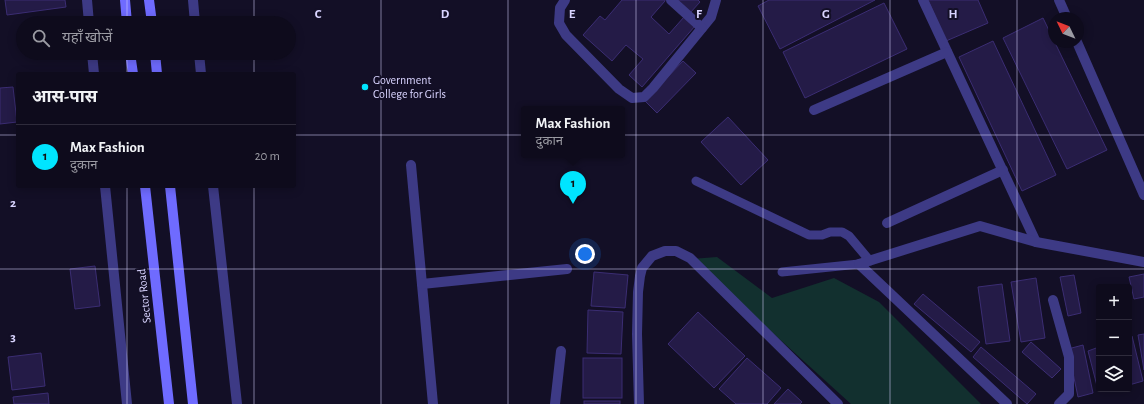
<!DOCTYPE html>
<html lang="hi">
<head>
<meta charset="utf-8">
<style>
  :root { --surface:#0e0b1c; --page:#1c1929; --text:#f1f3f6; --muted:#9b9ba3; --line:#2e2b3b; --accent:#00e5ff }
  body { margin:0; font-family:"Alegreya Sans","Noto Sans Devanagari",sans-serif; background:var(--page); color:var(--text) }
  .controls { position:absolute; right:12px; bottom:12px; display:grid; overflow:hidden; border-radius:4px; box-shadow:0 2px 10px #0003 }
  .controls button { width:36px; height:36px; display:grid; place-items:center; padding:0; border:0; border-bottom:1px solid var(--line); background:var(--surface); color:var(--text); font:20px sans-serif }
  .compass { position:absolute; left:1048px; top:12px; width:36px; height:36px; border-radius:50%; background:var(--surface); box-shadow:0 2px 10px #0003; rotate:313deg }
  .you { position:absolute; left:585px; top:254px; width:14px; height:14px; margin:-10px; border:3px solid #fff; border-radius:50%; background:#1a73e8; box-shadow:0 0 0 6px #1a73e833 }
  .badge { display:grid; place-items:center; width:26px; height:26px; border-radius:50%; background:var(--accent); color:#111; font-size:13px; font-weight:700 }
  .pin { position:absolute; translate:-50% -33px; filter:drop-shadow(0 1px 2px #0008) }
  .pin::after { content:''; position:absolute; top:21px; width:14px; height:12px; background:inherit; clip-path:polygon(0 0,100% 0,50% 100%) }
  .popup { position:absolute; left:521px; top:106px; width:104px; height:52px; box-sizing:border-box; display:grid; place-content:center; border-radius:4px; background:var(--surface); filter:drop-shadow(0 1px 3px #0005); font-size:13px; white-space:nowrap; color:var(--muted) }
  .popup b { font-size:15px; color:var(--text) }
  .popup::after { content:''; position:absolute; left:50%; top:100%; margin-left:-8px; border:8px solid transparent; border-top-color:var(--surface) }
  .list { margin:0; padding:0; list-style:none }
  h2 { display:flex; justify-content:space-between; align-items:center; height:52px; margin:0; padding:0 16px; font-size:17px }
  h2 small { font-size:13px; font-weight:400; color:var(--muted) }
  .list li { display:grid; grid-template-columns:26px 1fr auto; gap:12px; align-items:center; box-sizing:border-box; height:64px; padding:0 16px; border-top:1px solid var(--line) }
  .list b { display:block; font-size:15px; white-space:nowrap }
  .list p { margin:0; font-size:13px; white-space:nowrap; color:var(--muted) }
  .list em { font-size:13px; font-style:normal; color:var(--muted) }
  .icon { flex:none; width:22px; height:22px; fill:none; stroke:currentColor; stroke-width:2; stroke-linecap:round; stroke-linejoin:round }
  .map { position:relative; flex:none; width:1144px; height:404px; overflow:hidden }
  .search { position:absolute; background:var(--surface); box-shadow:0 2px 10px #0003; left:16px; top:16px; width:280px; height:44px; display:flex; align-items:center; gap:10px; box-sizing:border-box; padding:0 14px; border-radius:22px; color:var(--muted); font-size:15px }
  .panel { position:absolute; background:var(--surface); box-shadow:0 2px 10px #0003; left:16px; top:72px; width:280px; height:116px; border-radius:4px }
  .map>svg:first-child { display:block }
</style>
</head>
<body>
<div class="map">
<svg width="1144" height="404" viewBox="0 0 1144 404">
  <rect width="100%" height="100%" fill="#130f26"/>
  <polygon fill="#12302f" points="717,257 772,298 834,278 879,302 981,404 851,404 691,259"/>
  <g fill="#241b47" stroke="#3b2d73">
    <polygon points="5,0 65,0 66,7 7,15"/>
    <polygon points="622,0 665,0 665,1 651,17 669,34 684,17 695,26 642,87 629,75 643,59 626,45 612,61 583,35 600,16 605,20"/>
    <polygon points="676,0 698,0 700,2 690,13"/>
    <polygon points="769,0 875,0 780,49 758,6"/>
    <polygon points="928,0 978,0 988,23 946,41"/>
    <polygon points="884,3 907,49 805,98 783,52"/>
    <polygon points="1043,18 1107,150 1067,169 1003,38"/>
    <polygon points="993,41 1056,175 1022,191 959,57"/>
    <polygon points="683,61 696,73 657,113 645,101"/>
    <polygon points="13,87 17,122 0,124 0,88"/>
    <polygon points="728,117 768,160 741,185 701,142"/>
    <polygon points="95,266 100,306 75,309 70,269"/>
    <polygon points="594,272 628,275 625,308 591,306"/>
    <polygon points="1144,274 1144,297 1134,299 1129,277"/>
    <polygon points="1074,275 1081,313 1068,316 1060,277"/>
    <polygon points="1036,278 1045,338 1021,342 1011,282"/>
    <polygon points="1002,284 1010,341 986,344 978,287"/>
    <polygon points="923,294 980,342 971,352 914,304"/>
    <polygon points="588,310 623,312 621,354 587,353"/>
    <polygon points="698,312 745,356 714,388 668,344"/>
    <polygon points="1144,334 1144,370 1138,335"/>
    <polygon points="1129,336 1132,336 1143,381 1129,385"/>
    <polygon points="1031,342 1061,369 1052,378 1022,352"/>
    <polygon points="1083,345 1093,393 1078,397 1068,349"/>
    <polygon points="981,347 1036,394 1027,404 973,357"/>
    <polygon points="1099,347 1099,386 1097,386 1088,351"/>
    <polygon points="41,353 45,386 12,390 8,357"/>
    <rect x="583" y="358" width="39" height="40"/>
    <polygon points="747,358 781,388 767,404 736,404 719,389"/>
    <polygon points="788,389 802,402 800,404 774,404"/>
    <polygon points="48,393 49,404 14,404 13,397"/>
    <rect x="584" y="401" width="36" height="3"/>
  </g>
  <g fill="none" stroke-linecap="round" stroke-linejoin="round">
    <g stroke="#3d3a85" stroke-width="9">
      <polyline points="696,181 809,235 822,235 830,232 842,232 849,236 870,261"/>
      <polyline points="782,272 859,264"/>
    </g>
    <g stroke="#3d3a85" stroke-width="10">
      <polyline points="87,0 89,23"/>
      <polyline points="193,0 195,23"/>
      <polyline points="565,0 560,8 559,23 566,35 619,89 632,98 644,97 653,88 711,17 716,0"/>
      <polyline points="671,0 702,28"/>
      <polyline points="923,0 1036,242"/>
      <polyline points="1059,0 1067,18"/>
      <polyline points="1077,42 1144,195"/>
      <polyline points="92,53 94,74"/>
      <polyline points="199,53 201,74"/>
      <polyline points="814,110 947,52"/>
      <polyline points="411,165 433,404"/>
      <polyline points="105,186 127,404"/>
      <polyline points="213,186 237,404"/>
      <polyline points="887,223 1003,170"/>
      <polyline points="422,284 567,269"/>
      <polyline points="1053,300 1069,357 1069,394 1059,404"/>
      <polyline points="555,404 561,351"/>
      <polyline points="639,404 637,334 638,292 640,276 642,268 652,256 665,251 676,251 690,258 838,404"/>
      <polyline points="1007,404 859,264 980,226 1036,242 1144,262"/>
    </g>
    <g stroke="#6f6bff" stroke-width="10">
      <polyline points="125,0 127,23"/>
      <polyline points="149,0 152,23"/>
      <polyline points="130,53 133,74"/>
      <polyline points="155,53 157,74"/>
      <polyline points="145,186 169,404"/>
      <polyline points="170,186 193,404"/>
    </g>
  </g>
  <path fill="none" stroke="#d9d4ff" stroke-width="1" stroke-opacity="0.55" d="M127,0V23M254,0V23M381,0V404M508,0V404M636,0V404M763,0V404M890,0V404M1017,0V404M127,53V74M254,53V74M0,135H18M294,135H1144M127,186V404M254,186V404M0,269H1144"/>
  <circle fill="#00e5ff" stroke="#130f26" stroke-width="1.5" cx="365" cy="87" r="4"/>
  <g text-anchor="middle" dominant-baseline="central" stroke-width="4" stroke-linejoin="round" paint-order="stroke">
    <g font-size="12" fill="#d9d4ff" stroke="#130f26" text-anchor="start">
      <text x="373" y="80">Government<tspan x="373" dy="14">College for Girls</tspan></text>
    </g>
    <g font-size="12" fill="#d9d4ff" stroke="#130f26">
      <text transform="translate(144 296) rotate(-96)">Sector Road</text>
    </g>
  </g>
  <g font-size="13" text-anchor="middle" font-weight="bold" fill="#d9d4ff" stroke="#130f26" stroke-width="4" stroke-linejoin="round" paint-order="stroke">
    <text x="318" y="18">C</text>
    <text x="445" y="18">D</text>
    <text x="572" y="18">E</text>
    <text x="699" y="18">F</text>
    <text x="826" y="18">G</text>
    <text x="953" y="18">H</text>
    <text x="13" y="207">2</text>
    <text x="13" y="341">3</text>
  </g>
</svg>
<div class="controls">
<button>+</button>
<button>−</button>
<button><svg class="icon" aria-label="layers" viewBox="0 0 24 24"><path d="M12 4l9 5-9 5-9-5zM3 14l9 5 9-5"/></svg></button>
</div>
<svg class="compass" viewBox="-18 -18 36 36"><path d="M0-13l5 13h-10z" fill="#e53935"/><path d="M0 13l5-13h-10z" fill="#9b9ba3"/></svg>
<div class="you"></div>
<div class="pin badge" style="left:573px;top:204px">1</div>
<div class="popup"><b>Max Fashion</b>दुकान</div>
<div class="search"><svg class="icon" aria-label="search" viewBox="0 0 24 24"><circle cx="10" cy="10" r="6"/><path d="M15 15l6 6"/></svg>यहाँ खोजें</div>
<section class="panel">
<h2>आस-पास<small></small></h2>
<ul class="list">
<li><span class="badge">1</span><div><b>Max Fashion</b><p>दुकान</p></div><em>20 m</em></li>
</ul>
</section>
</div>
</body>
</html>
